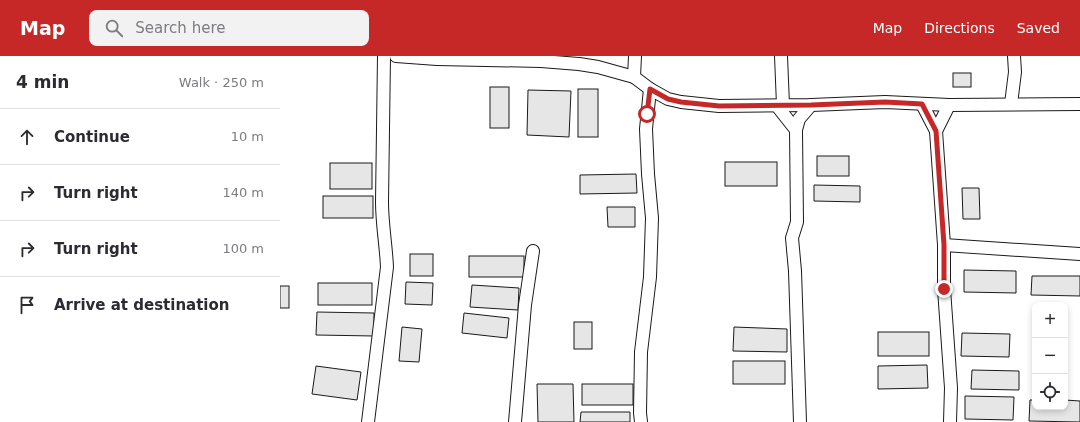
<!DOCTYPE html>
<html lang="en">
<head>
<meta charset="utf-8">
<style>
  :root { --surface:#fff; --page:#f2f2f3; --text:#2b2b33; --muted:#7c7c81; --line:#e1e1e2; --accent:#c62828 }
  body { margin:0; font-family:"DejaVu Sans",sans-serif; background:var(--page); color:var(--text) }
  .controls { position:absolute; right:12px; bottom:12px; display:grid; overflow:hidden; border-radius:8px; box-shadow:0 2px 6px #0003 }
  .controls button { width:36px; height:36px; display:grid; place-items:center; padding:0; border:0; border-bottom:1px solid var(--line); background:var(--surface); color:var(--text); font:20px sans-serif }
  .stop { position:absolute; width:12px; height:12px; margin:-9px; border:3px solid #c62828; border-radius:50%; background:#fff }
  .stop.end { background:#c62828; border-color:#fff; box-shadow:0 1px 4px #0008 }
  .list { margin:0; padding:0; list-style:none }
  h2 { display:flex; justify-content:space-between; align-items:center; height:52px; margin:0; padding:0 16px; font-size:17px }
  h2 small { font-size:13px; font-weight:400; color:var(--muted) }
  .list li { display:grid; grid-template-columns:26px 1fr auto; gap:12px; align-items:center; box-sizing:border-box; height:56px; padding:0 16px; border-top:1px solid var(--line) }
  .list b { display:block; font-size:15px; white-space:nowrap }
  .list em { font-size:13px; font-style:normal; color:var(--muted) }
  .icon { flex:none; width:22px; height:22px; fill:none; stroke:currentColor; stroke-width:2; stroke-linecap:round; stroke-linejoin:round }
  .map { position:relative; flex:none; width:800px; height:366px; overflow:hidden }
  header { display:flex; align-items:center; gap:24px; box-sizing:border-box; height:56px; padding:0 20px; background:var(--accent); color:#fff }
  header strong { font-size:19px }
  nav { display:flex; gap:22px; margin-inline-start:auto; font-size:14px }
  .search { width:280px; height:36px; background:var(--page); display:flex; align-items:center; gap:10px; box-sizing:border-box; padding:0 14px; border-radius:8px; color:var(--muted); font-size:15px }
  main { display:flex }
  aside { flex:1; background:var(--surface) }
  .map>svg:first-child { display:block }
</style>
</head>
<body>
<header>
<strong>Map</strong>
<div class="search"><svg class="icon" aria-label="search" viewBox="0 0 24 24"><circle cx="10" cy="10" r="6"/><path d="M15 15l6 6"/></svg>Search here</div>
<nav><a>Map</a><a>Directions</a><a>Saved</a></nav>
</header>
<main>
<aside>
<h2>4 min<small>Walk · 250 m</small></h2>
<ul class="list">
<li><svg class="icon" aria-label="ahead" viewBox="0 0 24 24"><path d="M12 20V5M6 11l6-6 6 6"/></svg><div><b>Continue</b></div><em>10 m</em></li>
<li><svg class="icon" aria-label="right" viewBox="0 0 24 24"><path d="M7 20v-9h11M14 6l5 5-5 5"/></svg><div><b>Turn right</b></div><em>140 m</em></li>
<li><svg class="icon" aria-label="right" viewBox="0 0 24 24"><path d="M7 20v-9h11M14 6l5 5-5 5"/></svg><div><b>Turn right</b></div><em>100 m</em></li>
<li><svg class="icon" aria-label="arrive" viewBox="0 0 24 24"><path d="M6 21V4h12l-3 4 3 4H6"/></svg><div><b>Arrive at destination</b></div></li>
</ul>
</aside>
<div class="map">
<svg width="800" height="366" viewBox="0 0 800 366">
  <rect width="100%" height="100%" fill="#fff"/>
  <g fill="#e6e6e6" stroke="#1a1a1a">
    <rect x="673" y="17" width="18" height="14"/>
    <rect x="210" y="31" width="19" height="41"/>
    <rect x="298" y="33" width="20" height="48"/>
    <polygon points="248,34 291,35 289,81 247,79"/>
    <rect x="537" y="100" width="32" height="20"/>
    <rect x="445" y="106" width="52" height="24"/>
    <rect x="50" y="107" width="42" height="26"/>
    <polygon points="356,118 357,137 300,138 300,119"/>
    <polygon points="534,129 580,130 580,146 534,145"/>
    <polygon points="682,132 699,132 700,163 683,163"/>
    <rect x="43" y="140" width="50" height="22"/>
    <polygon points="327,151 355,151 355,171 328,171"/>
    <rect x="130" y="198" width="23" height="22"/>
    <rect x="189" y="200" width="55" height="21"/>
    <polygon points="684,214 736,215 736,237 684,236"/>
    <polygon points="752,220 800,220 800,240 751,239"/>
    <polygon points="126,226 153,227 152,249 125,248"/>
    <rect x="38" y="227" width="54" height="22"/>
    <polygon points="192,229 239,232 238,254 190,251"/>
    <rect x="0" y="230" width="9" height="22"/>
    <polygon points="37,256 94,257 94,280 36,279"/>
    <polygon points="184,257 229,262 227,282 182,277"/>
    <rect x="294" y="266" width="18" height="27"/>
    <polygon points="122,271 142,273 139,306 119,305"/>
    <polygon points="454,271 507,273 507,296 453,295"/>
    <rect x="598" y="276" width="51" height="24"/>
    <polygon points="682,277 730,278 729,301 681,300"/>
    <rect x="453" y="305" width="52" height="23"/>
    <polygon points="647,309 648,332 598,333 598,310"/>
    <polygon points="36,310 81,316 77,344 32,338"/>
    <polygon points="692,314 739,315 739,334 691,333"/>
    <polygon points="257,328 293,328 294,366 258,366"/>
    <rect x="302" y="328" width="51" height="21"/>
    <polygon points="685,340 734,341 733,364 685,363"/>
    <polygon points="750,344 755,344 755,351 785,351 785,344 800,345 800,366 749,365"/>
    <polygon points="301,356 350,356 350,366 300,366"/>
  </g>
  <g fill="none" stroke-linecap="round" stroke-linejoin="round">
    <defs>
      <g id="minor">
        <polyline points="116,0 157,3 261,5 299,8 318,11 354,21 370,33 388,43 401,46 439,50 531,49 605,46 669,49 800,48"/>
        <polyline points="501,0 503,49"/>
        <polyline points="354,21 355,0"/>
        <polyline points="642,48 656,75 664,189 664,233 671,332 670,366"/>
        <polyline points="731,48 735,16 734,0"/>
        <polyline points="497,50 516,74"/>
        <polyline points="656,75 669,49"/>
        <polyline points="664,189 800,198"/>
        <path d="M88,366L107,211C106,189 102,168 102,146L104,0"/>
        <polyline points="235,366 245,249 253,195"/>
        <polyline points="361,366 360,357 361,296 370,221 372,162 368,118 366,73 370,33"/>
        <polyline points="520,366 515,215 512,182 517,166 516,74 519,63 531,49"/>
      </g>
    </defs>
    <use href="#minor" stroke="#1a1a1a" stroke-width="14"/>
    <use href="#minor" stroke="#fff" stroke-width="12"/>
  </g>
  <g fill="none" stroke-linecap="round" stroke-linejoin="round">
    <polyline stroke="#c62828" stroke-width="5" points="367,58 370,33 388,43 401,46 439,50 531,49 605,46 642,48 656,75 664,189 664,233"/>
  </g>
</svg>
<div class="controls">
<button>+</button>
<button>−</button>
<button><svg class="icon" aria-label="locate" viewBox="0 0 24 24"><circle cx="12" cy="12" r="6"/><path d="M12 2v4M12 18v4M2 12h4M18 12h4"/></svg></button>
</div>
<div class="stop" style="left:367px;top:58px"></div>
<div class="stop end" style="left:664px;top:233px"></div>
</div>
</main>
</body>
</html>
